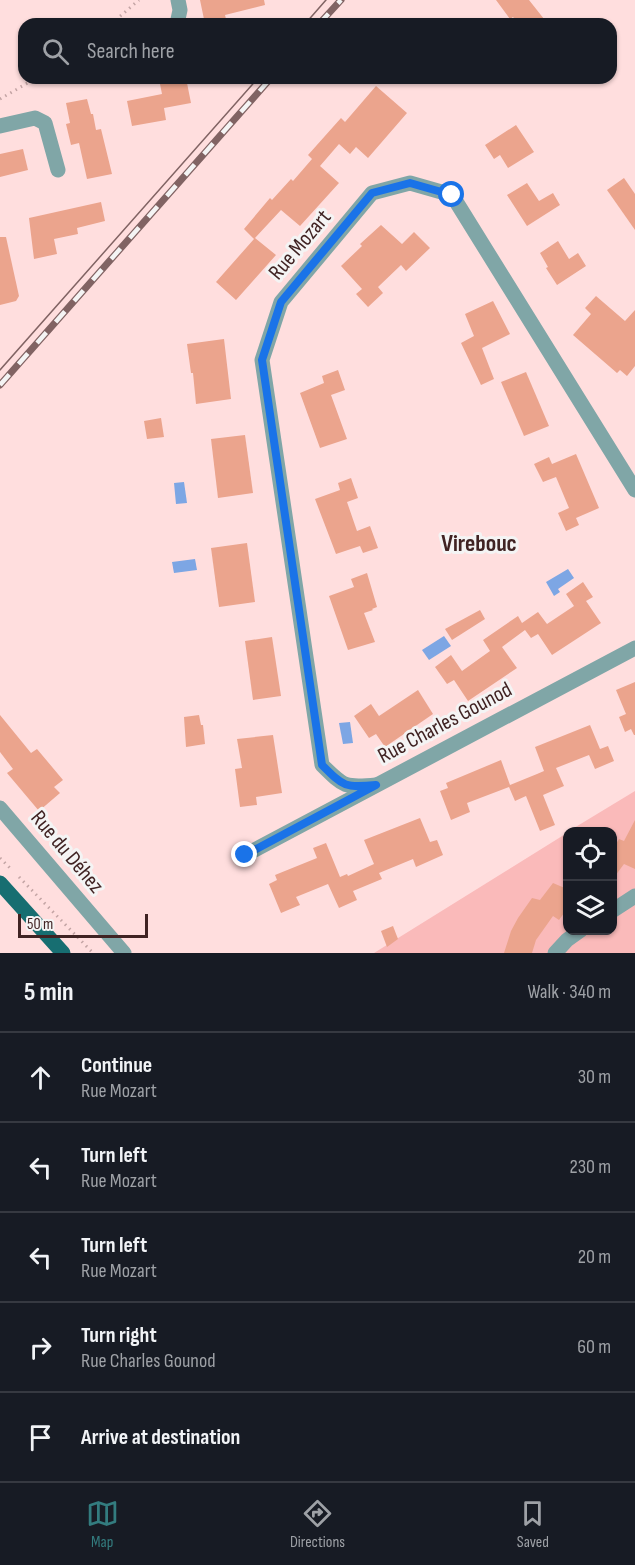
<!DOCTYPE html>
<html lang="en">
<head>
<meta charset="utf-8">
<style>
  :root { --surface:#171b24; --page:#242831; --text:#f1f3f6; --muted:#9ea1a6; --line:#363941; --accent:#337c7f }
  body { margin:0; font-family:"Sofia Sans Condensed",sans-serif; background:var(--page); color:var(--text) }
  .controls { position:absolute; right:18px; bottom:18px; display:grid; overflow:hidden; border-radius:12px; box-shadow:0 2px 4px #0004 }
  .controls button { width:54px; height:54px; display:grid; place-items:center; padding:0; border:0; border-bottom:2px solid var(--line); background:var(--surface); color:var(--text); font:30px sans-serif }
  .scale { position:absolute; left:18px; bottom:15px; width:130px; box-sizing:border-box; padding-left:6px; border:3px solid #402323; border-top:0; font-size:16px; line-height:21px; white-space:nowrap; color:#402323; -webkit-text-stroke:4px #f4f4f4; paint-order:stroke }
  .stop { position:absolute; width:18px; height:18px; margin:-14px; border:4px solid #1a73e8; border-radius:50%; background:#fff }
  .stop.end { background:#1a73e8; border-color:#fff; box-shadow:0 2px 6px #0008 }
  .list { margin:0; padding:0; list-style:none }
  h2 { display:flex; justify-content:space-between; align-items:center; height:78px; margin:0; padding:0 24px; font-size:26px }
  h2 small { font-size:20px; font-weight:400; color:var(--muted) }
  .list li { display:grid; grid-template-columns:39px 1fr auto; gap:18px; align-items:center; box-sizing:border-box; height:90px; padding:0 24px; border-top:2px solid var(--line) }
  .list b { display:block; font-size:22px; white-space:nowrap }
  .list p { margin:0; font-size:20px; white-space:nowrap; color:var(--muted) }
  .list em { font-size:20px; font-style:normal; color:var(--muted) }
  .icon { flex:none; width:33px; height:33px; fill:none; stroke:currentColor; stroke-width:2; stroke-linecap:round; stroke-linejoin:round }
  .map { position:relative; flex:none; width:635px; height:953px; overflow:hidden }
  .search { position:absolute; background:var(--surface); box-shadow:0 2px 4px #0004; left:18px; right:18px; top:18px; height:66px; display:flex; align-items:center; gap:15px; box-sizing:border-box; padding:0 21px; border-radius:18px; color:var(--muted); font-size:22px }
  .sheet { height:528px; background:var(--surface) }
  nav { display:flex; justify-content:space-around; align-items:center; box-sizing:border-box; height:84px; border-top:2px solid var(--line); background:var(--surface); font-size:16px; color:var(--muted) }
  nav a { display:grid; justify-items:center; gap:3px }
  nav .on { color:var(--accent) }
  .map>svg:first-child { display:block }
</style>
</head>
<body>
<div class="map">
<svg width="635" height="953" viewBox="0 0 635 953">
  <rect width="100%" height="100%" fill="#ffdede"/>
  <polygon fill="#fababa" points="635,791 635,953 374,953 567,833 568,930 612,930 612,831 569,831"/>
  <g fill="#7da6e4">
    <polygon points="184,482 187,503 176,504 174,483"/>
    <polygon points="195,559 197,570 174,573 172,562"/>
    <polygon points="568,569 574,578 558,589 560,592 554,596 546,582"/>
    <polygon points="444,636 451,646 429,660 422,650"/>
    <polygon points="350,722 353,743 343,744 339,723"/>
  </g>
  <g fill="#eba48d">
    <polygon points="200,0 264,0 265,5 225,15 226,19 219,20 220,24 205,24"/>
    <polygon points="496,0 529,0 548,24 519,24 513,17 510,19"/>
    <polygon points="186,78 191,103 164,108 166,120 132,126 127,101 162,94 160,84"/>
    <polygon points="376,86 407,113 368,158 356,147 350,154 339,144 320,166 339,183 300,226 281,210 255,238 276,255 236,300 216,282 254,239 244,229 270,198 272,200 291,179 293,181 312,159 308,155 341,118 345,122"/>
    <polygon points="87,99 91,114 93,114 96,130 101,129 112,174 87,179 79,143 71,145 66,124 70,123 66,103"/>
    <polygon points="516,125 534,152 508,168 500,155 494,159 485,145"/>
    <polygon points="23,149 28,170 0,177 0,154"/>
    <polygon points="624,178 635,194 635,230 607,190"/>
    <polygon points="527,183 539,201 553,193 560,205 527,226 507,195"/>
    <polygon points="101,202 105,221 77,228 78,234 54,239 57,254 34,259 29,218"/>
    <polygon points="381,225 402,244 414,232 430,248 406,271 401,265 378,287 383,293 368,307 356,294 362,289 341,266 362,246 360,244"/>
    <polygon points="0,237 6,237 19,296 16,301 0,305"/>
    <polygon points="558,241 569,259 578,253 586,266 557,285 546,268 548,267 540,253"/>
    <polygon points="596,296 625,321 635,310 635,366 627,376 620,370 617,373 573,335 591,314 585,308"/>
    <polygon points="493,301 510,334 482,348 494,379 481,385 461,343 474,336 465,314"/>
    <polygon points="224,339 231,399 196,404 193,373 191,373 187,344"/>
    <polygon points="338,370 345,390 331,395 347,439 320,448 300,393 324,383 322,376"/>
    <polygon points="526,372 549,426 524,436 501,382"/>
    <polygon points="161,418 164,437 147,439 144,421"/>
    <polygon points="245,435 253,493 218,498 211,439"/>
    <polygon points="576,454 599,508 576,518 579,525 566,531 558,513 569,508 556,477 543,482 534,464 549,457 552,464"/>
    <polygon points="351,478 358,498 347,502 357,531 370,526 378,548 363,553 360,546 336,554 315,499 340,490 338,483"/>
    <polygon points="247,543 255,602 219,607 211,548"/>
    <polygon points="367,573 377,607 372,609 373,610 364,613 375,642 348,650 329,596 354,587 351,579"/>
    <polygon points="583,582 593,597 586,601 601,623 552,655 538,634 531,638 525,630 502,647 517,668 468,701 454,680 447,684 435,667 451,655 462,671 490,651 483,640 518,616 522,623 538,612 547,624 574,606 566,594"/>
    <polygon points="480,610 485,619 452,640 445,629"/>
    <polygon points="272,637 281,696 253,700 245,641"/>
    <polygon points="635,682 635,735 634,735 631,729 625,732 619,717 626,714 616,690"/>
    <polygon points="418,690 433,714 385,747 376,734 369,738 354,716 371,704 379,716"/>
    <polygon points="0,715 31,753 37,749 63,780 54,787 60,793 39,811 7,773 13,769 0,752"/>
    <polygon points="199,715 201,725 203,725 205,744 186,747 184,717"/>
    <polygon points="590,725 600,749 608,746 614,761 595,769 589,755 556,768 564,786 543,795 555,825 540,831 526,796 515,801 509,787 467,803 470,812 451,820 440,791 448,788 446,783 501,760 510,785 537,774 544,771 535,747"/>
    <polygon points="273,735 282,793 256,797 257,805 240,807 235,769 242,768 237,739"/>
    <polygon points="420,818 430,842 437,840 443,855 416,867 413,859 379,873 382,879 353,891 357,900 339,908 328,884 296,897 300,905 281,913 269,884 277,880 275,875 317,858 313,848 326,843 340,877 347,874 348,876 374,864 364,840"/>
    <polygon points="635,820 635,869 624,864 612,880 612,851 619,839 624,841"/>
    <polygon points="553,883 567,889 567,909 559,920 553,916 536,940 532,953 504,953 511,931 518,918 532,898 540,900"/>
    <polygon points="393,926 398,939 387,947 381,931"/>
  </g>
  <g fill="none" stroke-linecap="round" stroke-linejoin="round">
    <g stroke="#c3a4a4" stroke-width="3" stroke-dasharray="1.5 4.5" stroke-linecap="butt">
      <polyline points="111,24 139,0"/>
      <polyline points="0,99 36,78"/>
      <polyline points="0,858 12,870"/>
      <polyline points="19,877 93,953"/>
    </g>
    <g stroke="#80a6a7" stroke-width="15">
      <polyline points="177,24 180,10 178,0"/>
      <polyline points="0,126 35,118 45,123 58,170"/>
      <path d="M376,785C345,788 344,787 322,765L262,360L281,302L372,193L410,183L452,195L635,490"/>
      <polyline points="0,808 124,953"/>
      <polyline points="245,855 635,648"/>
      <polyline points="612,911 635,896"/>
      <polyline points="555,953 567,940 581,930"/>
    </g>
    <polyline stroke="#176e71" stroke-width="15" points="0,883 63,953"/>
    <g stroke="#816363" stroke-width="1.5">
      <polyline points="305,24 326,0"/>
      <polyline points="0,370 258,78"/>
    </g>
    <defs>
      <g id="rail">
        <polyline points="319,24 341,0"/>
        <polyline points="0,385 271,78"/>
      </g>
    </defs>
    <use href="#rail" stroke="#816363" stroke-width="7"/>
    <use href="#rail" stroke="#f4f4f4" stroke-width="4.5" stroke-dasharray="14" stroke-linecap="butt"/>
  </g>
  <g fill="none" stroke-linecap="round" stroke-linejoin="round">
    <path stroke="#1a73e8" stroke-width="8" d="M245,855L376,785C345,788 344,787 322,765L262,360L281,302L372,193L410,183L452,195"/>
  </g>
  <g text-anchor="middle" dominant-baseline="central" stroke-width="6" stroke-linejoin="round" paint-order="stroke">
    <g font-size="22" fill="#402323" stroke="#f4f4f4">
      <text transform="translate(300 245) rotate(-50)">Rue Mozart</text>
      <text transform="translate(445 723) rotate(-28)">Rue Charles Gounod</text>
      <text transform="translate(67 852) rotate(50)">Rue du Déhez</text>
    </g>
    <g font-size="24" font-weight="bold" fill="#402323" stroke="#f4f4f4">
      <text x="479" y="543">Virebouc</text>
    </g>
  </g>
</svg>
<div class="controls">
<button><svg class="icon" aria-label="locate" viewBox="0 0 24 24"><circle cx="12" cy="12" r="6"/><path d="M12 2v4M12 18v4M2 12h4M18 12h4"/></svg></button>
<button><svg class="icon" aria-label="layers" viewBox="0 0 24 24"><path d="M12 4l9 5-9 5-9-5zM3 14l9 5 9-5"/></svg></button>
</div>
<div class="scale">50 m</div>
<div class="stop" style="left:452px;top:195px"></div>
<div class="stop end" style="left:245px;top:855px"></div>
<div class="search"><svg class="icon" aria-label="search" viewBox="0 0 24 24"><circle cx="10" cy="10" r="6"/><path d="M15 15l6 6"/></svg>Search here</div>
</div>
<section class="sheet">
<h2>5 min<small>Walk · 340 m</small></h2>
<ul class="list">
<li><svg class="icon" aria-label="ahead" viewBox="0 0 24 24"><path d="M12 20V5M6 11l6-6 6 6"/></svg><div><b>Continue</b><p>Rue Mozart</p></div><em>30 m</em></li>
<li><svg class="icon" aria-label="left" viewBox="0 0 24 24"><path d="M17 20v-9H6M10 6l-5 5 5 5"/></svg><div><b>Turn left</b><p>Rue Mozart</p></div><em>230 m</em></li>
<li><svg class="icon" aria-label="left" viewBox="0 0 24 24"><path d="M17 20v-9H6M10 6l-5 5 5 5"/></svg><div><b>Turn left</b><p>Rue Mozart</p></div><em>20 m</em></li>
<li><svg class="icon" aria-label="right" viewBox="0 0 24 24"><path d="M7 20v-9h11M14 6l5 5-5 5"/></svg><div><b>Turn right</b><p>Rue Charles Gounod</p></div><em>60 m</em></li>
<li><svg class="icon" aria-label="arrive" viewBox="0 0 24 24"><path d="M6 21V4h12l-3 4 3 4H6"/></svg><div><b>Arrive at destination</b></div></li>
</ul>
</section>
<nav>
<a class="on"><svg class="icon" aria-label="map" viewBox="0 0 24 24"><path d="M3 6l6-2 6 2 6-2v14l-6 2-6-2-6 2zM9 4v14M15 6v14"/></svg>Map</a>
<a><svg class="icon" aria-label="directions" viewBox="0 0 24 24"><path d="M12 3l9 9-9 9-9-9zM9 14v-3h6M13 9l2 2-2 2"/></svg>Directions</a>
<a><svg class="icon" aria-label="saved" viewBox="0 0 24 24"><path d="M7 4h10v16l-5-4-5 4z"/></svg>Saved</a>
</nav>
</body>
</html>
